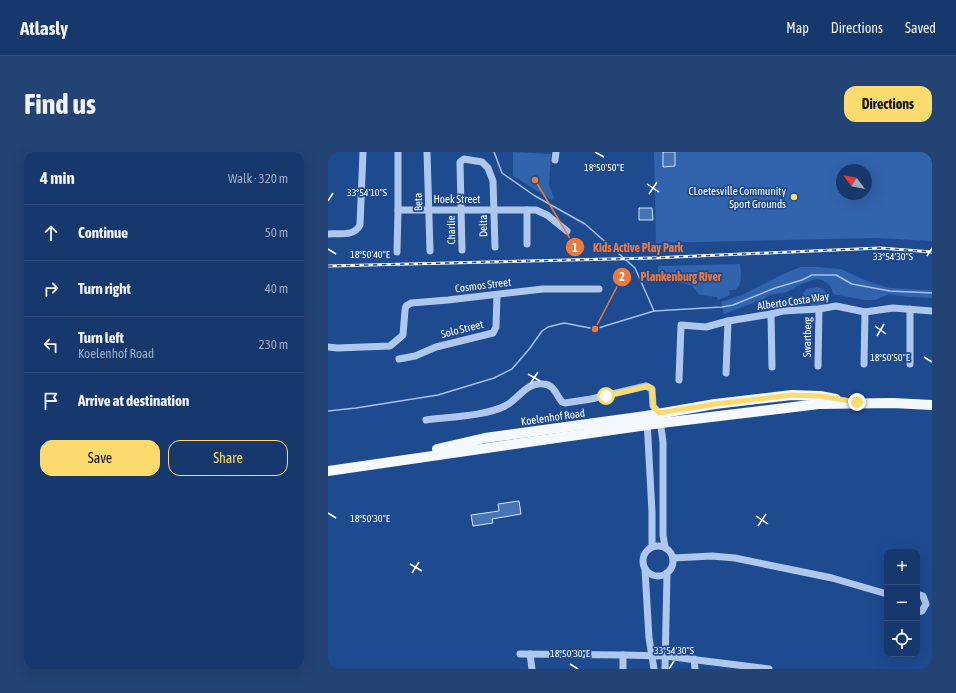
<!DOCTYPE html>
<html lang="en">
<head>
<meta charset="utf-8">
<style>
  :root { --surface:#16386c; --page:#234374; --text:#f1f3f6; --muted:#9eacc2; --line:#35527f; --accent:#fbda6e }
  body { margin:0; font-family:"Asap Condensed",sans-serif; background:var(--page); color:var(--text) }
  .controls { position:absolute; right:12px; bottom:12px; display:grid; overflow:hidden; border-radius:8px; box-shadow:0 4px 16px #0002 }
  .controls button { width:36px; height:36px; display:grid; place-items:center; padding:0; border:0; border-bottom:1px solid var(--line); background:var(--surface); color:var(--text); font:20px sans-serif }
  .compass { position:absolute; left:508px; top:12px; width:36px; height:36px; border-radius:50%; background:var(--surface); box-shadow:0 4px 16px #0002; rotate:302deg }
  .stop { position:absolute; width:12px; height:12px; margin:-9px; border:3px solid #fbda6e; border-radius:50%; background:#fff }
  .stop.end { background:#fbda6e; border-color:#fff; box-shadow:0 1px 4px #0008 }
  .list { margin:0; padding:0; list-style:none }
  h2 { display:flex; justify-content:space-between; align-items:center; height:52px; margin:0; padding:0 16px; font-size:17px }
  h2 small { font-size:13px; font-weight:400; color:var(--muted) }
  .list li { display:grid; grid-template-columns:26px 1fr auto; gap:12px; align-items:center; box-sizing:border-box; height:56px; padding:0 16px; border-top:1px solid var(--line) }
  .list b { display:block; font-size:15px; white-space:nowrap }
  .list p { margin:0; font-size:13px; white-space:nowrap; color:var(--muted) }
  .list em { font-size:13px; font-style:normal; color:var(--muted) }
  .actions { display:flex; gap:8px; padding:12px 16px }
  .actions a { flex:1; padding:9px 0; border:1px solid var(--accent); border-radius:12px; text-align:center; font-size:14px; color:var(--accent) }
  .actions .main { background:var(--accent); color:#111 }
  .icon { flex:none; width:22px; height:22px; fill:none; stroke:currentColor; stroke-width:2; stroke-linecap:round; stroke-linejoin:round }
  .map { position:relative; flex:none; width:604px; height:517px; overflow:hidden; border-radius:12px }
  header { display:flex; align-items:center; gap:24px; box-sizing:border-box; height:56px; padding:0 20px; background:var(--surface); border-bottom:1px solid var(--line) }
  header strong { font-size:19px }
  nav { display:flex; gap:22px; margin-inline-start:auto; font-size:14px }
  .intro { display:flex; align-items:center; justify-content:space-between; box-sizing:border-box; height:96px; padding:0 24px }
  h1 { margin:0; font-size:28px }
  .button { padding:10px 18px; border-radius:12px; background:var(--accent); color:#111; font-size:14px; font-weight:700 }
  main { display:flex; gap:24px; padding:0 24px }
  aside { flex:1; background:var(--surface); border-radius:12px; box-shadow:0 4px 16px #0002 }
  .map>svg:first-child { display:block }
</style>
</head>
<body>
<header>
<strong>Atlasly</strong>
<nav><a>Map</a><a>Directions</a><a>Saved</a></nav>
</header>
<div class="intro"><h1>Find us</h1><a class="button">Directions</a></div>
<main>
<aside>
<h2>4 min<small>Walk · 320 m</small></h2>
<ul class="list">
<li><svg class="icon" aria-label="ahead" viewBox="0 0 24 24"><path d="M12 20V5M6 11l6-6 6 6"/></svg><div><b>Continue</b></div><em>50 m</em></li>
<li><svg class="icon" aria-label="right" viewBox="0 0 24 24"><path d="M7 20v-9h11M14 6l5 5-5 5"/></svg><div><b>Turn right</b></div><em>40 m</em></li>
<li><svg class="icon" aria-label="left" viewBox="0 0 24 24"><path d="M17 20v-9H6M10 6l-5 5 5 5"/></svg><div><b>Turn left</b><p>Koelenhof Road</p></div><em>230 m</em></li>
<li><svg class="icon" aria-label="arrive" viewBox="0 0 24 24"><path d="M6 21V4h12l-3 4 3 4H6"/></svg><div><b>Arrive at destination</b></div></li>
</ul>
<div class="actions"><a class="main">Save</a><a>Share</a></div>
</aside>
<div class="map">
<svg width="604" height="517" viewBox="0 0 604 517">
  <rect width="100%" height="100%" fill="#1e4a90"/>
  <g fill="#3263ad" fill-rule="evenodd">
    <polygon points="185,0 223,2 221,33 226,45 224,48 185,24"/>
    <path d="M326,0H604V89L548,86L328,91ZM514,18H538V42H514Z"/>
    <path d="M412,112C413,118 415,134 407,138C406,138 402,138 401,138L402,143L390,148L389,145L372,143L363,133L330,127V114Z"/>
    <path d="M473,115H489L513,117L539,129L562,136L603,138H604V146L580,145L561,142L547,148H537L509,143L505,142L503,135L499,131L494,128L487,127L469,134L459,140L442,143L433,148L396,162L393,150C422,143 445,124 473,115Z"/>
    <path d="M488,135C495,136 498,138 499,145L494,154H484L475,144V141L479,137Z"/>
  </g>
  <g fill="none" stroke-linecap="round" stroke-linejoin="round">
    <g stroke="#a2c1ef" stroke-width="1.5">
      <polyline points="166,0 174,21 207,44 257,72 307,116 326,159"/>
      <polyline points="0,259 28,256 110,243 166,226 184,217 202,196 214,179 220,175 236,171 267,177 326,159 394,155 405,153 447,136 474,128 484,123 508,123 524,132 562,139 604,141"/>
    </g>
  </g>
  <g fill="#4773b7" stroke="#d4e3f9">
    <polygon points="335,0 347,0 347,14 335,15"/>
    <polygon points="311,56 324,56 325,68 311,68"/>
    <polygon points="191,349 193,362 164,367 165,371 145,374 143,363 171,359 170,352"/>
  </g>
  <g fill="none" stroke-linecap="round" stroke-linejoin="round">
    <g stroke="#aec7ed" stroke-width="7">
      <polyline points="70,0 70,58 208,58 219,63 239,79"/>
      <polyline points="99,0 102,99"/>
      <polyline points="227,8 228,0"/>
      <polyline points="199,58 199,92"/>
      <path d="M0,82C11,81 26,85 32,73L35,0"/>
      <polyline points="134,98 132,10 136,7 154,10 160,16 165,29 167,95"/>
      <polyline points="69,100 70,58"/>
      <polyline points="443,162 444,215"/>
      <polyline points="0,195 9,196 62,194 75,183 77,158 78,154 83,151 120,148 215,137 271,137"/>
      <polyline points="71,207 87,204 108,195 165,181 168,175 169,143"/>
      <polyline points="536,212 537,160"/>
      <polyline points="582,212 582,157"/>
      <polyline points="490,214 491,157"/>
      <polyline points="398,221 400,169"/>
      <polyline points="351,228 353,173 378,175 400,169 443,162 455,159 491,157 508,154 537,160 565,156 604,159"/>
      <path d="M98,268C121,265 157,264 177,254C191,247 198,230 215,232C226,232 228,243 234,250L237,251L263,247L318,234L324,237L325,254L331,261L335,290V383L337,395"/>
      <polyline points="319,268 324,360 324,395"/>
      <circle cx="330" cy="409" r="15"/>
      <polyline points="345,406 384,404 407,406 504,426 559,442"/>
      <polyline points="317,418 321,486 326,517"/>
      <polyline points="589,442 595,444 598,452 594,459 589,460"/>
      <polyline points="192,502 295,503 337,504 441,517"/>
      <polyline points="202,502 204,517"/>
      <polyline points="295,503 295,517"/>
      <polyline points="366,507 367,517"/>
      <polyline points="337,517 339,421"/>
    </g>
    <g stroke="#f4f8ff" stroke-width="10">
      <polyline points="109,297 157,286 318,264 387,252 464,243 492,244 508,247"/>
      <polyline points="0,319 333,271 491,252 565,251 604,253"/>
    </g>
    <defs>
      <polyline id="rail" points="0,114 324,106 552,96 604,100"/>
    </defs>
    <use href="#rail" stroke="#fff" stroke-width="3"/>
    <use href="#rail" stroke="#1e4a90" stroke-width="1.5" stroke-dasharray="4.5" stroke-linecap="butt"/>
  </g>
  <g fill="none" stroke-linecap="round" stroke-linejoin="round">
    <polyline stroke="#fbda6e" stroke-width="5" points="278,244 320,234 324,237 325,254 331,261 387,252 464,243 492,244 529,250"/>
  </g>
  <path fill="none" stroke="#fff" stroke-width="1.5" d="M267,0L276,5M319,32L331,40M321,42L329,30M0,49L5,41M0,97L8,102M599,104L604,96M547,174L558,182M549,184L556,172M596,205L604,210M200,222L212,229M202,232L210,220M0,361L8,366M428,364L440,372M430,374L438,362M82,412L94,419M84,421L91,410M242,512L250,517M341,517L346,509"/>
  <circle fill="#fbda6e" stroke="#1e4a90" stroke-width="1.5" cx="466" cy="45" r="4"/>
  <g text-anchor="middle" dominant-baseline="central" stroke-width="3.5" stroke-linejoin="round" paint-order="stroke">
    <g font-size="11" fill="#fff" stroke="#1e4a90" text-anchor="end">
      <text x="458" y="39">CLoetesville Community<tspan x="458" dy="13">Sport Grounds</tspan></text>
    </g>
    <g font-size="11" fill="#fff" stroke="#1e4a90">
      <text x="129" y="47">Hoek Street</text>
      <text transform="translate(90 50) rotate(-92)">Beta</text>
      <text transform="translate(155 74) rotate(-91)">Delta</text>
      <text transform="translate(123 78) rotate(-91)">Charlie</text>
      <text transform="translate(155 133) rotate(-7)">Cosmos Street</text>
      <text transform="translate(465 149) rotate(-8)">Alberto Costa Way</text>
      <text transform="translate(134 177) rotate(-14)">Solo Street</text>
      <text transform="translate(479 185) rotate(-89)">Swartberg</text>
      <text transform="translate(225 265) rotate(-8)">Koelenhof Road</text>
    </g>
  </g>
  <g font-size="10" text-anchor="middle" fill="#fff" stroke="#1e4a90" stroke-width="3.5" stroke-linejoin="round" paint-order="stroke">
    <text x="276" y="19">18°50'50"E</text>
    <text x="39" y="44">33°54'10"S</text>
    <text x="42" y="106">18°50'40"E</text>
    <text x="565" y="108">33°54'30"S</text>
    <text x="562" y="209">18°50'50"E</text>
    <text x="42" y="370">18°50'30"E</text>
    <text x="346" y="502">33°54'30"S</text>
    <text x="242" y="505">18°50'30"E</text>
  </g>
  <path fill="none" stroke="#ed7a3d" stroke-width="1.5" d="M207 28L247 95M267 177L294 125"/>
  <g fill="#ed7a3d" stroke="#1e4a90" stroke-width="1.5">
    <circle cx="207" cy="28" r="4"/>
    <circle cx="267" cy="177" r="4"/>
    <circle cx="247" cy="95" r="10"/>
    <circle cx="294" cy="125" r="10"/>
  </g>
  <g font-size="12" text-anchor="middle" font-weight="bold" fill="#fff">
    <text x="247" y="100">1</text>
    <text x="294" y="129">2</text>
  </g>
  <g font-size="12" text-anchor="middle" font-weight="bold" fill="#ed7a3d" stroke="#1e4a90" stroke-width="3.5" stroke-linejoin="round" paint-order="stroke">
    <text x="310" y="100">Kids Active Play Park</text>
    <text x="353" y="129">Plankenburg River</text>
  </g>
</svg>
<div class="controls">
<button>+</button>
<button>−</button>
<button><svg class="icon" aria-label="locate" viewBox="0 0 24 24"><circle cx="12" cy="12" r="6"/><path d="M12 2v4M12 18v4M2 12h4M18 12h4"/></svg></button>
</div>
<svg class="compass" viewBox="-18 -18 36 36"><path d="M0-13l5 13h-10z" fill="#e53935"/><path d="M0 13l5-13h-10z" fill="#9eacc2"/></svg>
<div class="stop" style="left:278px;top:244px"></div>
<div class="stop end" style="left:529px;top:250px"></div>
</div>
</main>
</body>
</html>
